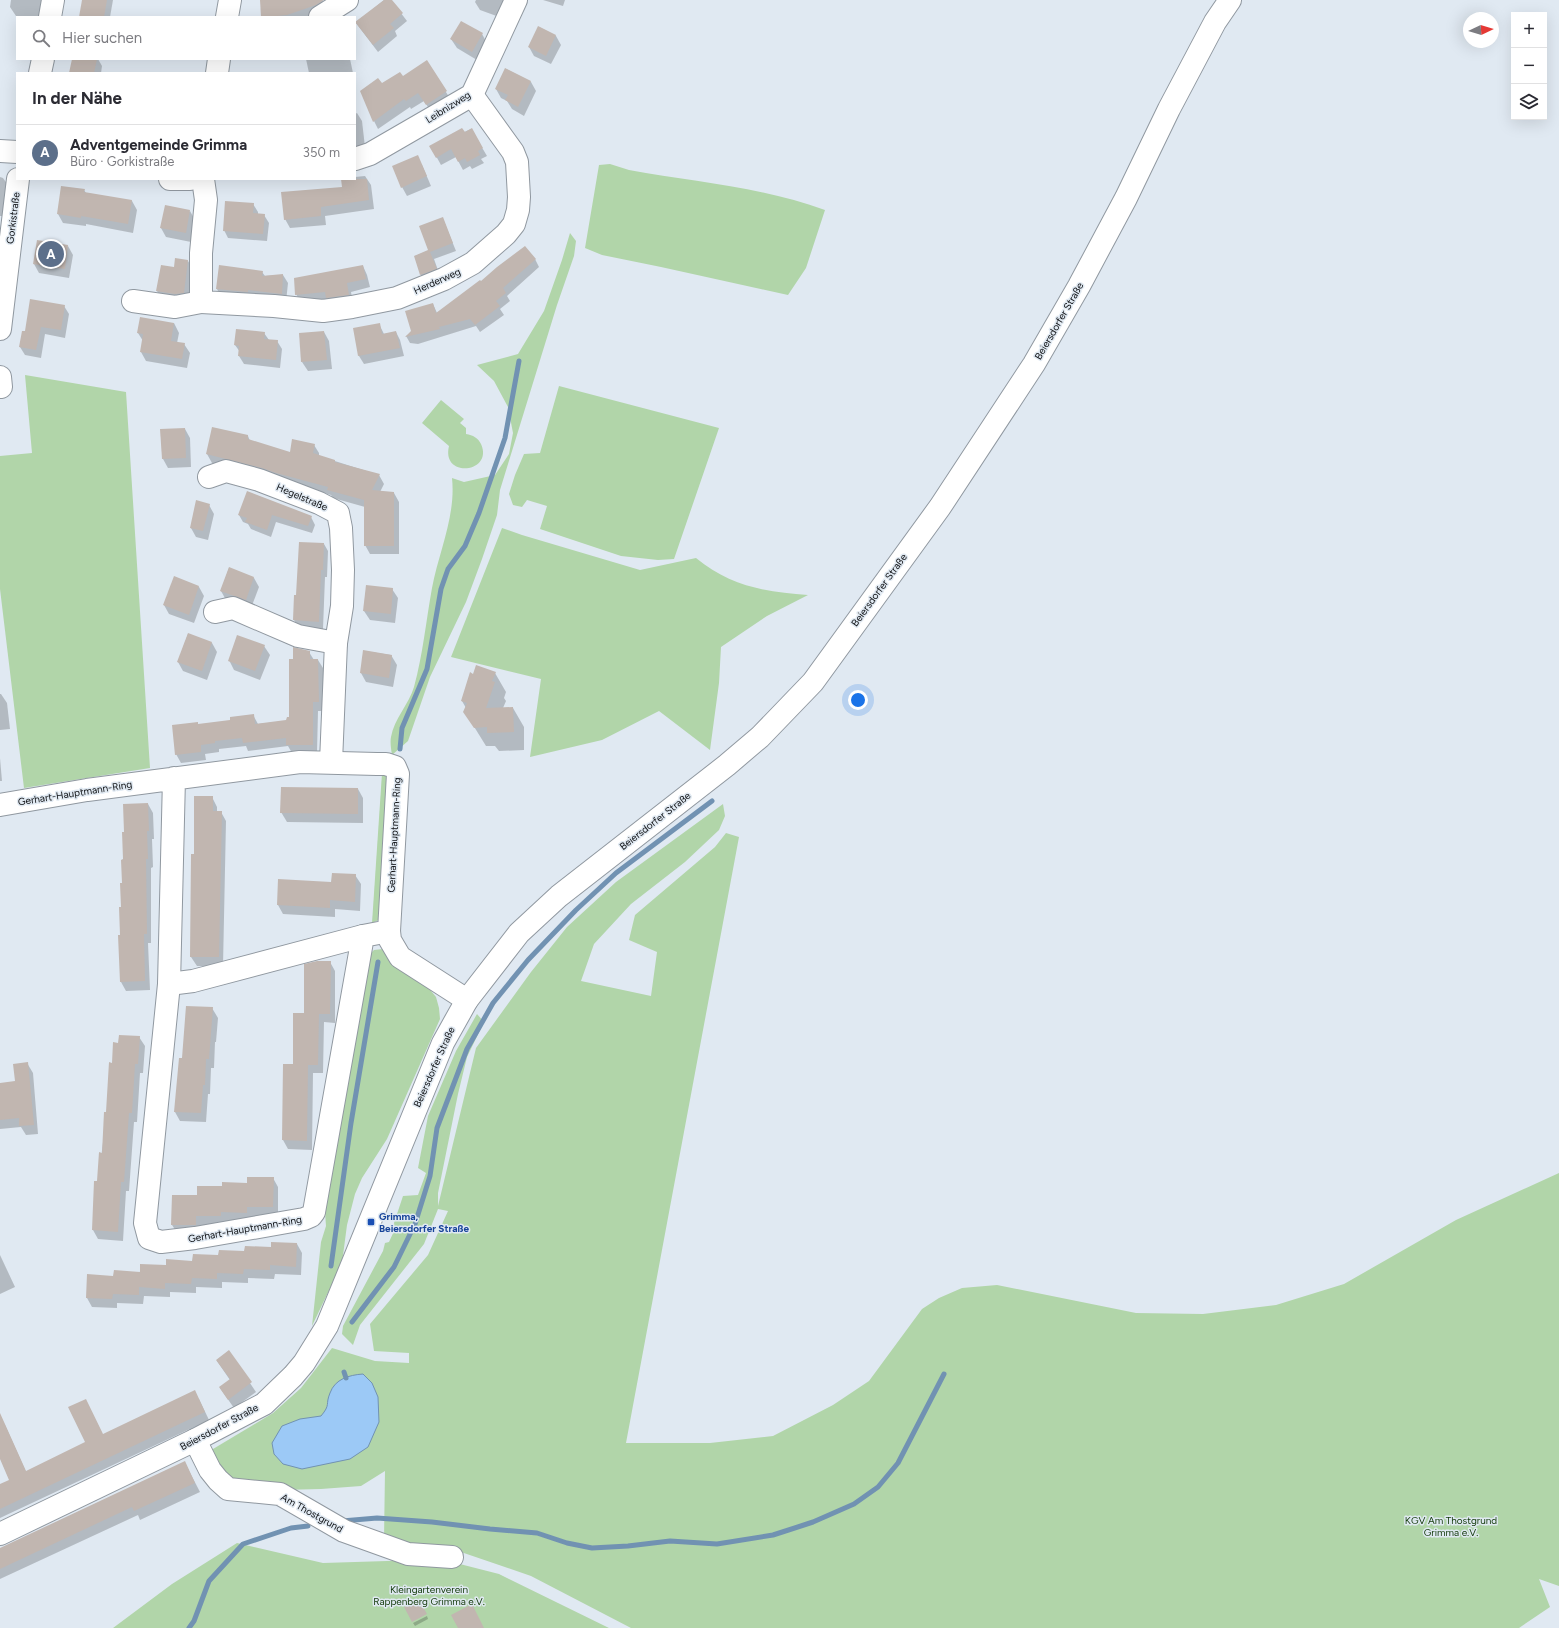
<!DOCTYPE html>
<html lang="de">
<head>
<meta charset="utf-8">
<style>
  :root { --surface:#fff; --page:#f2f2f3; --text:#2b2b33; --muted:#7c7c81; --line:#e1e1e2; --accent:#2563eb }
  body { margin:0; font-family:Figtree,sans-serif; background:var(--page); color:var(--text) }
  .controls { position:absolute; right:12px; top:12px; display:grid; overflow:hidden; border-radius:0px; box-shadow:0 4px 16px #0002 }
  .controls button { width:36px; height:36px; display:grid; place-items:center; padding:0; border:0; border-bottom:1px solid var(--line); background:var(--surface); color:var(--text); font:20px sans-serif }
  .compass { position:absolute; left:1463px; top:12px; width:36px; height:36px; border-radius:50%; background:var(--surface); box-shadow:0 4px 16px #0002; rotate:86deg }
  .you { position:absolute; left:858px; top:700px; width:14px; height:14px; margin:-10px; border:3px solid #fff; border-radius:50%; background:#1a73e8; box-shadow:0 0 0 6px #1a73e833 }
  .badge { display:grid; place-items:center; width:26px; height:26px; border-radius:50%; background:var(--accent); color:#fff; font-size:13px; font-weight:700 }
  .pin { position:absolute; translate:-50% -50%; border:2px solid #fff; box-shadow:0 1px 4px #0006 }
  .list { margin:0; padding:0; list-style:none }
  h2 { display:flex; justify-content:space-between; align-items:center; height:52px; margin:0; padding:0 16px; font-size:17px }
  h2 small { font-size:13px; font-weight:400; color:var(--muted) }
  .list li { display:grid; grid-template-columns:26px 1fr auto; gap:12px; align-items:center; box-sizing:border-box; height:56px; padding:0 16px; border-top:1px solid var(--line) }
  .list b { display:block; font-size:15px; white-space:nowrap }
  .list p { margin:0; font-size:13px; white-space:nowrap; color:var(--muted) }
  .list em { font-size:13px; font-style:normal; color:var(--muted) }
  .icon { flex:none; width:22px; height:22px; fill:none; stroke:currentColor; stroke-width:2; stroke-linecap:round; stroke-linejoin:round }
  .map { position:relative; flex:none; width:1559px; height:1628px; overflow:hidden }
  .search { position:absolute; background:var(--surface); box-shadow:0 4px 16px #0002; left:16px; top:16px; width:340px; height:44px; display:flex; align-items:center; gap:10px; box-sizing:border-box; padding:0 14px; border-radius:0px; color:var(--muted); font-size:15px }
  .panel { position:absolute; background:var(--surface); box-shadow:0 4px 16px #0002; left:16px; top:72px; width:340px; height:108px; border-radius:0px }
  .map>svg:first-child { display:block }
</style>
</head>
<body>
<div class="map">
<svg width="1559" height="1628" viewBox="0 0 1559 1628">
  <rect width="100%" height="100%" fill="#e0e9f2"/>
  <g fill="#b1d5a9">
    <path d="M610,164L629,170C695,182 763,187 825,210L806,268L788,295L661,267L602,255L585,248L599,165Z"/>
    <path d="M570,233L576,241L574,256L557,305L500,490L497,515L482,559L466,602L430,677L408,741L392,755C391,749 390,742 391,737C394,719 409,704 414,687C423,654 426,621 432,588C439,551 456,516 452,478L464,482L495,475L509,454L513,433L508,407L494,381L477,365L518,354L544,311L562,260Z"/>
    <polygon points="25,375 126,392 150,768 24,788 0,589 0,456 32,453"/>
    <polygon points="559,386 719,428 674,559 658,560 621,556 540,529 547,506 527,500 522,507 513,505 509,494 515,475 524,454 540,453"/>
    <path d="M441,400L464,419L460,423L466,428V434C473,435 478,438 481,444C494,473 441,479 449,446L422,423Z"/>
    <path d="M502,528L522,535L640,570L696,558C730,586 765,592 808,595L767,616L721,647L719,683L710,750L659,711L602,740L530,757L541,679L451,657Z"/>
    <polygon points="382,773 387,775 381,919 372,923"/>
    <polygon points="723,804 725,816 719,830 685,862 631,904 594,944 581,981 651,996 657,952 629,940 635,915 715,847 726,833 739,837 626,1443 710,1443 773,1436 833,1405 869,1381 922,1309 939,1298 962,1288 997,1285 1136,1313 1203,1314 1276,1305 1344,1284 1456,1220 1559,1173 1559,1586 1539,1579 1550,1607 1519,1628 631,1628 531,1576 458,1551 384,1540 385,1471 361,1486 321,1489 280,1490 226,1480 208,1452 273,1413 301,1388 332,1348 375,1361 409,1363 409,1353 374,1351 370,1324 428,1255 448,1211 438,1209 424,1244 360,1325 353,1345 342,1334 343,1326 383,1251 385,1243 389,1242 395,1229 394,1223 403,1196 418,1195 426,1173 418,1168 428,1116 456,1051 477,1014 484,1022 467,1057 458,1094 438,1193 438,1206 476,1048 531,972 567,927 616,882"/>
    <polygon points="383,949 399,970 427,986 436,997 439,1008 440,1019 387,1139 362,1178 355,1194 347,1225 342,1263 312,1326 321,1242 326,1226 325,1212 321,1203 369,955 374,950"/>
    <polygon points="237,1543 323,1563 419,1560 448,1561 499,1574 609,1628 113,1628 172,1584"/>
  </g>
  <path fill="#9cc9f6" stroke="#7192b2" d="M363,1374L372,1383L378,1397L379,1422L368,1447L350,1459L302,1469L283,1464L274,1454L272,1443L282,1426L300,1419L321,1416C331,1404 325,1405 330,1393C335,1379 349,1375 363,1374Z"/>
  <g fill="#0003">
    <polygon points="11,0 42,0 39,17 16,16 10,7"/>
    <polygon points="83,0 113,0 110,17 80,17"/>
    <polygon points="261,0 322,0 323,2 312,12 313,15 307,17 262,17"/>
    <polygon points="384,0 391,0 407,21 395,31 397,36 378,52 356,23"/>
    <polygon points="476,0 508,0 502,18 480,10 475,2"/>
    <polygon points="543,0 565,0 563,6"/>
    <polygon points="539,27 556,36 561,45 551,64 534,56 529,47"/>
    <polygon points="482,34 487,43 477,60 457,48 451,39"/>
    <polygon points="73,59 98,59 102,66 101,73 70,73"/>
    <polygon points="306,59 350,59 353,73 309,73"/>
    <polygon points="427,62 451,100 432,113 424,101 411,109 410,107 378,129 374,121 382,85 403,78"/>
    <polygon points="506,69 531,82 536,91 524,116 512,109 507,101 501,98 496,89"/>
    <polygon points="357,113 362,121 365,147 355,151 355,114"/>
    <polygon points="471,129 487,156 481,159 484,163 472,169 470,166 463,170 456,157 441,165 431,147"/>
    <polygon points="422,165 431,186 407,196 402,187"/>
    <polygon points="365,176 371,185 374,209 325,216 326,225 290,228 285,219 343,188 355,179 355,177"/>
    <polygon points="0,177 3,178 8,185 5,216 0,216"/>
    <polygon points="62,187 84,190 86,193 132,201 137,210 133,233 86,224 86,226 63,223 58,214"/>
    <polygon points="253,204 258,212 258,214 264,215 269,223 267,241 228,238 224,230"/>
    <polygon points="190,211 195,220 191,242 166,237 161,228"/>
    <polygon points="443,219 456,251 434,259 440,276 425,282 421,275 415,256 429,251"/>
    <polygon points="68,246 73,255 69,278 39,273 34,264"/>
    <polygon points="535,259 539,267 507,296 510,301 500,309 504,315 480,332 476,326 418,344 410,343 406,336 412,332 433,304 437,313 481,283"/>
    <polygon points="188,261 193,269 188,301 162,299 157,291 174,269"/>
    <polygon points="363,266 367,275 370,287 351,292 353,303 301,303 296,294"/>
    <polygon points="262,272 265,276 283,275 288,283 286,302 221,297 217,289"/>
    <polygon points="64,306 69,314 65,338 45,334 41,358 25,355 20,347 25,333"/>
    <polygon points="174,323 179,333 177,343 184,344 190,353 187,368 146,361 141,352 143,341 138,333"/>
    <polygon points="379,324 384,334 396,332 400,340 404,356 364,364 359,356 354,329"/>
    <polygon points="324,332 329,341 332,369 308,371 302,362"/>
    <polygon points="264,333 269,340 277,341 282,349 280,368 244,364 239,356 240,352 235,345"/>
    <polygon points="185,429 190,438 191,467 168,468 163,459"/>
    <polygon points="248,436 250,441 290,453 314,445 319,453 319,456 379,475 384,484 380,492 394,493 399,502 399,554 370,554 365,545 365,507 333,498 331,495 268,476 212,463 207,454"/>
    <polygon points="247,493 311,517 315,525 312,533 276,522 271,537 251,529 248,524 243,522 239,515"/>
    <polygon points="209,505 214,514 208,540 196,537 191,528"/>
    <polygon points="324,544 328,551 327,577 325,577 323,629 299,628 294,620 297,596"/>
    <polygon points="229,568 254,578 259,587 251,608 226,600 221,591"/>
    <polygon points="175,578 199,587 204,596 194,623 169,614 164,605"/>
    <polygon points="392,589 398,598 395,623 370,620 364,611"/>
    <polygon points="188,634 212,643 217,652 207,680 183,671 178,662"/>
    <polygon points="264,646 270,655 260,680 234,670 229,660"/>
    <polygon points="364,651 391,655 397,665 393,687 366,682 361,673"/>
    <polygon points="309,652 314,660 318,660 323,668 323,711 318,711 317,753 292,753 288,746 248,751 246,746 219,749 219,752 205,754 206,760 181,763 176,754 198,725 231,721 253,715 258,724 287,721 290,718 294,660"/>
    <polygon points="495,673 506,692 504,698 506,701 503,708 513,708 524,727 524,750 499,751 495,746 486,746 465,712 466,708 462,701 470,674 474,675"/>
    <polygon points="0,694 1,694 7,703 10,729 0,730"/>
    <polygon points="0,758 2,781 0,781"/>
    <polygon points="358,789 363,798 363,823 287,822 281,812"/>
    <polygon points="212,797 217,807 217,812 221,812 226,821 223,966 197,966 191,957 195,855"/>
    <polygon points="148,804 153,813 154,839 152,839 153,867 151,868 151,943 148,943 150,990 126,991 121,982 125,832"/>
    <polygon points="355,875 361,884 360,911 335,909 335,917 283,914 278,905"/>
    <polygon points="330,962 335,971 335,1023 324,1022 323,1073 313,1073 312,1150 288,1149 283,1140 284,1065 294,1065 305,1014"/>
    <polygon points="212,1008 218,1018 216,1042 215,1042 214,1068 211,1068 210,1094 208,1094 206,1122 180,1121 175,1112 183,1059"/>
    <polygon points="139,1037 145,1046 143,1073 140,1073 137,1122 134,1122 129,1191 126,1191 123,1241 98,1239 93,1230 95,1182 98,1182 113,1064 119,1044"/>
    <polygon points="27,1063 33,1073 38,1134 26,1135 21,1127 0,1129 0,1084 16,1082"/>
    <polygon points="273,1178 278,1187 278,1216 251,1216 251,1222 226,1221 226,1225 201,1225 201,1234 178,1234 172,1225 198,1196 223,1187 248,1184"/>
    <polygon points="297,1244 302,1253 301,1275 275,1274 274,1279 248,1278 248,1283 222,1282 222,1288 196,1287 196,1293 170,1292 170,1297 144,1296 143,1304 117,1303 117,1308 92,1307 87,1298 114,1277 219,1256"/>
    <polygon points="0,1255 15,1287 0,1294"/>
    <polygon points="229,1352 256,1392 234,1408 220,1388 230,1380 217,1361"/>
    <polygon points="199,1399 209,1420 0,1518 0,1485 10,1481 0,1457 0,1417 5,1425 26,1472 103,1435"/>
    <polygon points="185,1463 200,1492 140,1520 138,1515 0,1579 0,1549"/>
    <polygon points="427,1616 428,1619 415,1626 413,1623"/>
  </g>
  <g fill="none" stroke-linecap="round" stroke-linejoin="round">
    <g stroke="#7192b2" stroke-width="5">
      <polyline points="400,749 402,728 427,669 441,589 448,569 465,546 479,513 505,438 519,361"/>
      <polyline points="331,1266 351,1123 378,962"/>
      <polyline points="352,1322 394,1267 415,1224 430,1176 437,1128 467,1049 493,1003 528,960 576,910 616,873 712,801"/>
      <polyline points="344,1372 346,1378"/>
      <polyline points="342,1521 377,1518 432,1522 490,1529 537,1533 567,1543 592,1548 628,1546 670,1541 717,1544 773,1535 813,1522 854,1504 878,1487 898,1463 944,1374"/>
      <polyline points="189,1628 194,1621 209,1581 243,1544 291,1528 308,1526"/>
    </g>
  </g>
  <g fill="#c1b6b0">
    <polygon points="82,0 107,0 104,17 79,17"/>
    <polygon points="260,0 324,0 316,5 287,15 268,17 261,17"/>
    <polygon points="384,0 392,0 403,13 390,24 394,28 373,45 355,22"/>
    <polygon points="461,21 483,33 472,52 450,39"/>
    <polygon points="538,26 556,35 546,56 528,47"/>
    <polygon points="72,59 97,59 94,73 69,73"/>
    <polygon points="427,60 447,91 426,105 418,93 406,101 404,99 373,122 360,91 378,78 382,83 400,72 403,76"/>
    <polygon points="505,68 531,81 518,107 505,100 508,95 495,89"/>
    <polygon points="462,128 465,132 472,128 483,148 478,151 480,155 467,162 465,158 458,162 451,149 436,158 429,146"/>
    <polygon points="418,155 427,176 401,188 392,166"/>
    <polygon points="341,179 367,179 369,200 321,207 321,216 284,220 281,192 342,187"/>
    <polygon points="61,186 85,189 84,192 132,200 128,224 81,216 81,218 57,214"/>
    <polygon points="225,201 254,203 253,213 265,214 263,234 223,231"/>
    <polygon points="165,205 190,210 186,233 160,228"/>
    <polygon points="443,217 453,243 430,252 437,269 420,275 414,256 428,250 419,226"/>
    <polygon points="37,240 68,245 65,269 33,264"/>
    <polygon points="525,246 536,259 503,288 506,293 496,301 500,306 475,325 470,319 439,327 440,329 405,337 411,331 405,311 433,303 436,313 480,280 481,281 497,267"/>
    <polygon points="175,258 188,260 184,293 175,294 156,291 161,265 174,267"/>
    <polygon points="219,265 263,271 262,276 283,274 282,294 248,290 248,292 216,289"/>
    <polygon points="363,265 366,279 347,283 349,295 326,298 325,292 295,295 294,278"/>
    <polygon points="30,299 65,305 61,330 41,327 36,350 19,347 22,331 25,331"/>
    <polygon points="140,317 174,323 171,341 185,343 182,359 140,352 143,334 137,333"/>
    <polygon points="380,323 382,334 396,331 400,348 358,356 353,328"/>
    <polygon points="236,329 265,332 264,339 278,340 276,360 238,356 239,346 234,345"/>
    <polygon points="324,331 327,360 301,362 299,333"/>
    <polygon points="212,427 248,435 248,439 290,452 292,439 315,444 313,453 335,460 335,462 380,474 372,490 394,492 394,546 364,546 364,500 327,490 328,487 276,473 262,468 206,454"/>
    <polygon points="185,428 186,458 162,459 160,429"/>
    <polygon points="247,491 312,516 308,526 272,515 267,530 245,522 247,518 238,515"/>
    <polygon points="196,500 210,504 203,531 190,528"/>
    <polygon points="299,542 324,543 323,570 321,570 319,622 293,620 294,595 296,595"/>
    <polygon points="229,567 254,577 246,600 220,591"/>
    <polygon points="174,576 199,586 189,615 163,605"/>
    <polygon points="366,585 393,588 391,614 363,611"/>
    <polygon points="188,633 212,642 202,671 177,662"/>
    <polygon points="237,635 265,645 255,671 228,661"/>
    <polygon points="293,647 310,651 310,659 318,659 319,702 313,702 313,745 286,745 286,738 243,743 242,738 215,741 215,743 201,745 201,752 175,755 172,725 198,722 198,724 230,720 230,717 254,714 255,724 286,720 287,717 289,717 289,659 293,659"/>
    <polygon points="363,650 392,655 389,678 360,673"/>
    <polygon points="476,665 496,672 492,681 495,682 486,708 513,707 514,732 487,733 487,727 474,728 463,712 467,703 461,701 470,672 473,674"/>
    <polygon points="281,787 358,788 358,814 280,813"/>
    <polygon points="194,796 213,796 213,811 222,811 219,957 190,957 191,854 194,854"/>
    <polygon points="148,803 149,831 147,831 148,859 146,859 147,934 144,934 145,981 120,982 118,935 120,935 119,907 121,907 120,883 122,883 121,860 123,859 122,832 124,832 123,804"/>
    <polygon points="332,873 356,874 355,902 330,900 330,908 277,905 278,879 331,882"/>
    <polygon points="317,961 331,961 330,1014 319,1014 318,1065 308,1065 307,1141 282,1140 283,1064 293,1064 293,1013 304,1013 304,964"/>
    <polygon points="186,1006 213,1007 209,1059 206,1059 205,1085 203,1085 201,1113 174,1112 179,1058 182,1058"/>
    <polygon points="119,1035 140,1036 138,1064 135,1064 132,1113 129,1113 124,1182 121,1182 118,1232 92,1230 94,1181 97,1181 99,1152 102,1153 104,1112 106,1112 109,1062 112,1063 113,1042 118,1043"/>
    <polygon points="28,1062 34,1125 19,1126 19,1118 0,1120 0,1083 15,1081 13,1064"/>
    <polygon points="247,1177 274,1177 273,1207 247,1207 247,1213 221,1212 221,1216 196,1216 196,1225 171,1225 172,1195 197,1195 197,1186 222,1186 222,1182 247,1183"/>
    <polygon points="271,1242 297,1243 296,1267 270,1265 270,1270 244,1269 243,1274 217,1273 217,1279 192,1278 191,1284 165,1283 165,1289 139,1287 139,1295 113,1294 112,1299 86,1298 87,1274 113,1276 114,1270 140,1272 140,1264 166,1265 166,1259 192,1261 193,1254 218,1255 219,1250 244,1251 245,1246 271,1247"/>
    <polygon points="229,1350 252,1382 228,1400 219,1387 230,1379 216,1360"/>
    <polygon points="195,1390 205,1412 0,1509 0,1484 9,1480 0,1459 0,1413 26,1471 85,1442 68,1407 86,1399 103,1434"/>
    <polygon points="185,1461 195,1483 134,1511 132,1507 0,1569 0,1548"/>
    <polygon points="419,1600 427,1614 412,1622 404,1607"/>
    <polygon points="472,1604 484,1628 458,1628 451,1615"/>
  </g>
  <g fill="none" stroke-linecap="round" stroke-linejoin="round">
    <defs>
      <g id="minor">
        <polyline points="50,17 53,0"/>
        <polyline points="227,17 230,0"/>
        <polyline points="320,17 347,0"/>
        <polyline points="40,73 43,59"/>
        <polyline points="217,73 219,59"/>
        <polyline points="0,151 17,152"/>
        <polyline points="355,159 370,154 472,95 516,0"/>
        <polyline points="170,179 190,179"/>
        <polyline points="203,179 206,200 201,253 201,302 274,306 323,311 352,307 397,298 444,279 473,263 506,234 514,224 518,210 519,197 517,162 513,152 472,95"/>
        <polyline points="133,301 175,307 201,302"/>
        <polyline points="0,329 18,179"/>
        <polyline points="0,377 1,387"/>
        <polyline points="209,477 226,471 259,480 319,503 338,513 341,528 343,570 342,606 336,643 331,762"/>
        <polyline points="215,612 233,608 298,636 336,643"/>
        <polyline points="0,805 87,790 300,762 377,764 386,764 395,767 398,774 389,931 363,936 314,1212 311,1216 304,1219 195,1238 161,1242 149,1238 145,1223 169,984 174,778"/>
        <polyline points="389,931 390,940 400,957 467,1000"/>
        <polyline points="169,984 193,981 363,936"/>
        <polyline points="195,1440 210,1470 218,1480 228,1489 280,1494 344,1531 408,1554 452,1557"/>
        <polyline points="0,1534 195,1440 264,1404 293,1376 304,1363 327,1326 443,1043 467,1000 519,933 559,896 727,765 760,737 813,682 940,507 1034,364 1079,286 1126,198 1169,109 1215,22 1230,0"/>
      </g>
    </defs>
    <use href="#minor" stroke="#9098a0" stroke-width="24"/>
    <use href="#minor" stroke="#fff" stroke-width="22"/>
  </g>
  <rect fill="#1a4fb4" stroke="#e0e9f2" stroke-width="1.5" x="367" y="1218" width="8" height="8" rx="2"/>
  <g text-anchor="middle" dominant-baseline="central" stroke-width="3" stroke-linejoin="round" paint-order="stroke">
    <g font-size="10" fill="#0e1013" stroke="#e0e9f2">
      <text transform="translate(448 107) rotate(-32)">Leibnizweg</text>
      <text transform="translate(13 218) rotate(-83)">Gorkistraße</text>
      <text transform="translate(437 281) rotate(-24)">Herderweg</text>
      <text transform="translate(1059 321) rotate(-60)">Beiersdorfer Straße</text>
      <text transform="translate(302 497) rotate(23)">Hegelstraße</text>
      <text transform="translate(879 590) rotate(-54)">Beiersdorfer Straße</text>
      <text transform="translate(75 793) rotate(-9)">Gerhart-Hauptmann-Ring</text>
      <text transform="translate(655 821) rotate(-38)">Beiersdorfer Straße</text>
      <text transform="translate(394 835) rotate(-87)">Gerhart-Hauptmann-Ring</text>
      <text transform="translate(434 1067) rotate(-66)">Beiersdorfer Straße</text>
      <text transform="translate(245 1229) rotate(-10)">Gerhart-Hauptmann-Ring</text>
      <text transform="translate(219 1427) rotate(-28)">Beiersdorfer Straße</text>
      <text transform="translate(312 1513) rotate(29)">Am Thostgrund</text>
    </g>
    <g font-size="10" font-weight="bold" fill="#164399" stroke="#e0e9f2" text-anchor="start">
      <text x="379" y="1216">Grimma,<tspan x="379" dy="12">Beiersdorfer Straße</tspan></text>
    </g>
    <g font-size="10" fill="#103807" stroke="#e0e9f2">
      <text x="1451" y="1520">KGV Am Thostgrund<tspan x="1451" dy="12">Grimma e.V.</tspan></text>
      <text x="429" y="1589">Kleingartenverein<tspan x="429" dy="12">Rappenberg Grimma e.V.</tspan></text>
    </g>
  </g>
</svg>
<div class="controls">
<button>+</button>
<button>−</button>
<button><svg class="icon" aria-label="layers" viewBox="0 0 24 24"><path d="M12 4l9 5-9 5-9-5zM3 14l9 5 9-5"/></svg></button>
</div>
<svg class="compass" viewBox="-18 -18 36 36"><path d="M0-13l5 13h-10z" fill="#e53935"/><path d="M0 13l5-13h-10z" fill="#7c7c81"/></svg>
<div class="you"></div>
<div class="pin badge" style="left:51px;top:254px;background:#5c6f8a">A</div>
<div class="search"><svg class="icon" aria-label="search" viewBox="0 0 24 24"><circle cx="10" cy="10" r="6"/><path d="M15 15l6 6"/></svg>Hier suchen</div>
<section class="panel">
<h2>In der Nähe<small></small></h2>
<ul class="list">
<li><span class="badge" style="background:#5c6f8a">A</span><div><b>Adventgemeinde Grimma</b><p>Büro · Gorkistraße</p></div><em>350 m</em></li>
</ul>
</section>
</div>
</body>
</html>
